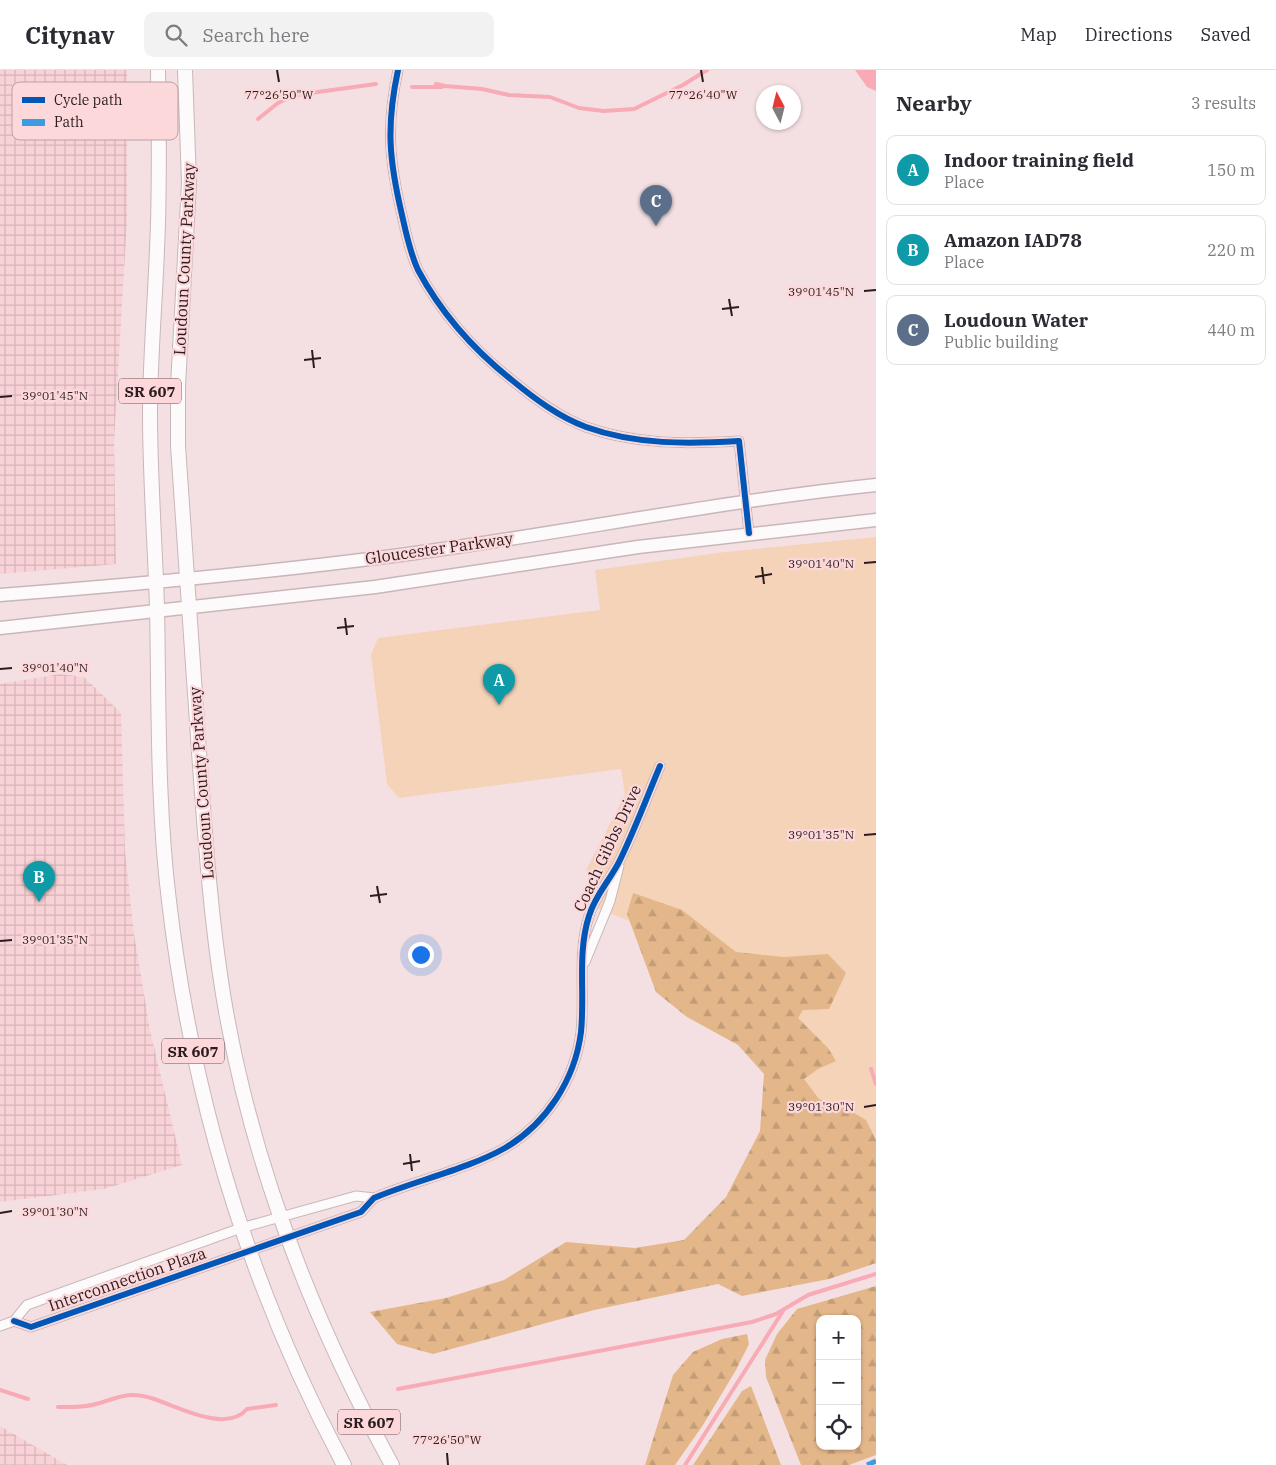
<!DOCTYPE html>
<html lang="en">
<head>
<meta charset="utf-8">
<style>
  :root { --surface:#fff; --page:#f2f2f3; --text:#2b2b33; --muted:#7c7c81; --line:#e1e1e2; --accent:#716163 }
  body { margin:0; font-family:"IBM Plex Serif",serif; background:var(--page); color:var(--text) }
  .controls { position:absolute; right:15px; bottom:15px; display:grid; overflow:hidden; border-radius:10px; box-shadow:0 1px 4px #0004 }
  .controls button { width:45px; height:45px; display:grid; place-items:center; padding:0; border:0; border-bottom:1px solid var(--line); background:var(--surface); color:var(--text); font:25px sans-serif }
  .compass { position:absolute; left:756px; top:15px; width:45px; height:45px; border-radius:50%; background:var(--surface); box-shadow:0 1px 4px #0004; rotate:353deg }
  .you { position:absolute; left:420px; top:884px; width:18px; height:18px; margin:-12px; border:4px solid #fff; border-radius:50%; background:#1a73e8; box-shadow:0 0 0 8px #1a73e833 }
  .badge { display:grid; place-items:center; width:32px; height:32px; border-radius:50%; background:var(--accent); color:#fff; font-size:16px; font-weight:700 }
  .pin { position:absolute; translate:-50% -41px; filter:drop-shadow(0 1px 2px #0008) }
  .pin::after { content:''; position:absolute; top:26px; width:18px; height:15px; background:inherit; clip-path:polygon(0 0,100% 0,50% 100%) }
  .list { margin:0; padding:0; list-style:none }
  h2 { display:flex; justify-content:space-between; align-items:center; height:65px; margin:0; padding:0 20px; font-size:21px }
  h2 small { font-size:16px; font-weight:400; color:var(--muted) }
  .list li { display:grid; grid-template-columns:32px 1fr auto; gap:15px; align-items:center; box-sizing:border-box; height:70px; margin:0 10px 10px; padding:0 10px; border:1px solid var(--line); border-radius:10px }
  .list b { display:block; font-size:19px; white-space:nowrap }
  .list p { margin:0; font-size:16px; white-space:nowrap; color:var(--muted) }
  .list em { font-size:16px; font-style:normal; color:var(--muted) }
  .icon { flex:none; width:28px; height:28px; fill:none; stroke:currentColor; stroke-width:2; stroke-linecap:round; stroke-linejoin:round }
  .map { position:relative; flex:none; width:876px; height:1395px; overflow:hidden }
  header { display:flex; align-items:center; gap:30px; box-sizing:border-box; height:70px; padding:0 25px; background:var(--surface); border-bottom:1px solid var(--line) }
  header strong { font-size:24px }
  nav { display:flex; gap:28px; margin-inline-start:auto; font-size:18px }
  .search { width:350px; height:45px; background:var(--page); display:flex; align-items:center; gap:12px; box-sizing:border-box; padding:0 18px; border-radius:10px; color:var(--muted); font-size:19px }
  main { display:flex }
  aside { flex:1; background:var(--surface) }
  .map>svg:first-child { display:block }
</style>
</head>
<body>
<header>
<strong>Citynav</strong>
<div class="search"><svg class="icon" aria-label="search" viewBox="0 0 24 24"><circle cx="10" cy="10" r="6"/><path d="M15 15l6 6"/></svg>Search here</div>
<nav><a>Map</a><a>Directions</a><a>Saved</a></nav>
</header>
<main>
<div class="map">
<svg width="876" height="1395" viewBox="0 0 876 1395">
  <defs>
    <pattern id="industrial-grid" width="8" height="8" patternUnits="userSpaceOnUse" patternTransform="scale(1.25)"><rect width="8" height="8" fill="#f8d2d6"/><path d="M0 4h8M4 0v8" fill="none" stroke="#d5b4b7"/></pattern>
    <pattern id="forest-firs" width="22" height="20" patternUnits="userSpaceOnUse" patternTransform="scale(1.25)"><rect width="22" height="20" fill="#e3b78a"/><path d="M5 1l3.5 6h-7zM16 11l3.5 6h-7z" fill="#c39d77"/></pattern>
  </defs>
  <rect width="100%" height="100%" fill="#f4e0e2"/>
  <g fill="url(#industrial-grid)">
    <polygon points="0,0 127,0 127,150 114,371 116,494 0,504"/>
    <polygon points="60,604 84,607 121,643 125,781 134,864 150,960 182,1095 104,1119 0,1132 0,614"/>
    <polygon points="0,1356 67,1395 0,1395"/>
  </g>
  <polygon fill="#f5d3b8" points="876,467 876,1117 637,854 584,833 598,804 586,800 625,725 621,699 399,728 387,714 371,585 378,568 600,540 595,500 725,482"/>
  <g fill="url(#forest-firs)" fill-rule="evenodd">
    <polygon points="633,823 682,840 736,882 784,887 828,884 846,903 829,939 803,940 798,948 828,978 836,991 818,999 804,1009 819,1029 842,1036 866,1050 876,1070 876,1193 829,1209 742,1226 718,1214 594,1240 433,1284 397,1274 370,1242 446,1228 504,1210 566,1172 635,1178 684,1170 726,1127 760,1061 764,1004 738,975 687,947 656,922 627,844"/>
    <path d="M876,1216V1385L849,1395H801L766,1307L765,1290L777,1264L797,1239ZM820,1249H857V1376H820Z"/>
    <polygon points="747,1264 749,1274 736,1300 703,1355 675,1395 645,1395 673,1305 693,1282 722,1269"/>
    <polygon points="751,1316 781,1395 693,1395 742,1321"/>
  </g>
  <polygon fill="#f8aab5" points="855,0 876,0 876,21 867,17"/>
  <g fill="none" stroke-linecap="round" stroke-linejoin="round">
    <g stroke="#f8aab5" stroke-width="4">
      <polyline points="436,14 445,16 482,19 509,25 550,27 579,38 604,41 634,39 683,15 707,0"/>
      <polyline points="412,17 442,17"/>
      <polyline points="258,49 278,33 296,25 376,14"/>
      <polyline points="871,999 876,1014"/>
      <polyline points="398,1319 752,1252 776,1244 808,1225 876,1204"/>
      <polyline points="0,1320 28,1329"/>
      <path d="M58,1337C70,1337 83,1338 96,1334C119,1328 126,1321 151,1328C177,1336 226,1364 247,1339L276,1335"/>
      <polyline points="685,1395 783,1241"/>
    </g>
    <defs>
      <g id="minor">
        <path d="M398,0C386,56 389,90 402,145C406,163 410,183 418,200C441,243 475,281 513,311C535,329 559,347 586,357C636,375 688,374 739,371L749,463"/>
        <polyline points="585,892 610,831 619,796"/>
        <path d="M14,1251L31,1257L361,1142L374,1128C414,1111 468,1099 505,1078C546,1054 575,1010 581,962C585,924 577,883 589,846C595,825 611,809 620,790C635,759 647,727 660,696"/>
        <polyline points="0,1256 14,1251 27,1235 241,1158 356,1126 374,1128"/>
      </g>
      <g id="secondary">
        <path d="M0,525C131,515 262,503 393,486C554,465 714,432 876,415"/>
        <polyline points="0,558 375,517 638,477 876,450"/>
      </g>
      <g id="primary">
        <path d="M158,0C159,60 160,119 157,179C155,234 150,289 150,344C150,408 155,473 157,537C159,635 157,734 169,831C192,1028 250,1219 344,1395"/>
        <path d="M185,0L189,113L178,316V376C185,478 192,580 199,682C205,763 210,843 223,924C250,1089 312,1249 392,1395"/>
      </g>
    </defs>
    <use href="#minor" stroke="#c8b7b9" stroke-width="11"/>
    <use href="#secondary" stroke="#c8b7b9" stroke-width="15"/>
    <use href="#primary" stroke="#c8b7b9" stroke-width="16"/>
    <use href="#minor" stroke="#fdfafb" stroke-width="9"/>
    <use href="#secondary" stroke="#fdfafb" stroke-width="12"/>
    <use href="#primary" stroke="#fdfafb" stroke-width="14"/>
    <polyline stroke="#3d9be0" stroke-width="5" stroke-dasharray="10 5" stroke-linecap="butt" points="867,1395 876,1391"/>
    <defs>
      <g id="cycleway">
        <path d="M398,0C386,56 389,90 402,145C406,163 410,183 418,200C441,243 475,281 513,311C535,329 559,347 586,357C636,375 688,374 739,371L749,463"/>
        <path d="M14,1251L31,1257L361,1142L374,1128C414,1111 468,1099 505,1078C546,1054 575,1010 581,962C585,924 577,883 589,846C595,825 611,809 620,790C635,759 647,727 660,696"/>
      </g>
    </defs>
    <use href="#cycleway" stroke="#fcd8db" stroke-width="9"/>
    <use href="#cycleway" stroke="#0057b8" stroke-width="6"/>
  </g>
  <path fill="none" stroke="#2b1c1e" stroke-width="2" d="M277,0L279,12M701,0L703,12M864,221L876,220M729,229L732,246M722,239L739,237M312,280L314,298M304,290L321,288M0,327L12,326M864,493L876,492M762,497L764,514M755,507L772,504M345,548L347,565M337,558L354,556M0,599L12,598M864,765L876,764M377,816L380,833M370,826L387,824M0,871L12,870M864,1037L876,1035M410,1084L412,1101M403,1094L420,1091M0,1143L12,1141M447,1383L448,1395"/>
  <g text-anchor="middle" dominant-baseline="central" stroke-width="4.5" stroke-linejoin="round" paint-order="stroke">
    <g fill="#fcd8db" stroke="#6a5457" stroke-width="1">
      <rect x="119" y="308.5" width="62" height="25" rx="4"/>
      <rect x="162" y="968.5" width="62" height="25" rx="4"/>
      <rect x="338" y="1339.5" width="62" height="25" rx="4"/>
    </g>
    <g font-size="15" font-weight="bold" fill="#2b1c1e">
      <text x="150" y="321">SR 607</text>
      <text x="193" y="981">SR 607</text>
      <text x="369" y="1352">SR 607</text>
    </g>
    <g font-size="16" fill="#2b1c1e" stroke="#fcd8db">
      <text transform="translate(184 189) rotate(-87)">Loudoun County Parkway</text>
      <text transform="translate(439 478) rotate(-8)">Gloucester Parkway</text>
      <text transform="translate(201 713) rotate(-94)">Loudoun County Parkway</text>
      <text transform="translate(607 778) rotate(-65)">Coach Gibbs Drive</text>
      <text transform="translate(127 1209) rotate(-19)">Interconnection Plaza</text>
    </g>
  </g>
  <rect x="12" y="12" width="166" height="58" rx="8" fill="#fcd8db" stroke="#bda0a2" stroke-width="1"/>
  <rect x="22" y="27" width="23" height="6" fill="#0057b8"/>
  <rect x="22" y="49" width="23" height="7" fill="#3d9be0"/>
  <g font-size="14" fill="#2b1c1e">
    <text x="54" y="35">Cycle path</text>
    <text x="54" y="57">Path</text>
  </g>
  <g font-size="12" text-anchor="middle" fill="#2b1c1e" stroke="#fcd8db" stroke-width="4.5" stroke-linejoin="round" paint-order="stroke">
    <text x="279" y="29">77°26'50"W</text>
    <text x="703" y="29">77°26'40"W</text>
    <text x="821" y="226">39°01'45"N</text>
    <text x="55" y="330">39°01'45"N</text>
    <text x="821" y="498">39°01'40"N</text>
    <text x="55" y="602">39°01'40"N</text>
    <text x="821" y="769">39°01'35"N</text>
    <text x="55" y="874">39°01'35"N</text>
    <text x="821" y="1041">39°01'30"N</text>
    <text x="55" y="1146">39°01'30"N</text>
    <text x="447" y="1374">77°26'50"W</text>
  </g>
</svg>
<div class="controls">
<button>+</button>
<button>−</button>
<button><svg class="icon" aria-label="locate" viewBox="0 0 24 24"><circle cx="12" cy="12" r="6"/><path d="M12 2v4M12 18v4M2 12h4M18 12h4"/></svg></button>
</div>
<svg class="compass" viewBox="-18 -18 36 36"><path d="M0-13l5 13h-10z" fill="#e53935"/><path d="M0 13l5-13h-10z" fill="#7c7c81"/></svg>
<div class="you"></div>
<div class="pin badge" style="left:499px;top:635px;background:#0f9aa8">A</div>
<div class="pin badge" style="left:39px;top:832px;background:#0f9aa8">B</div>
<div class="pin badge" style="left:656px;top:156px;background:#5c6f8a">C</div>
</div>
<aside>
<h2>Nearby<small>3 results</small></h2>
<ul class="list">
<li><span class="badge" style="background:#0f9aa8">A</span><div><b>Indoor training field</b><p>Place</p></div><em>150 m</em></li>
<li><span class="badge" style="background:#0f9aa8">B</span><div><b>Amazon IAD78</b><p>Place</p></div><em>220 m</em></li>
<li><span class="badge" style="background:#5c6f8a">C</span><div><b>Loudoun Water</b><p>Public building</p></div><em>440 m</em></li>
</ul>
</aside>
</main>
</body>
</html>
